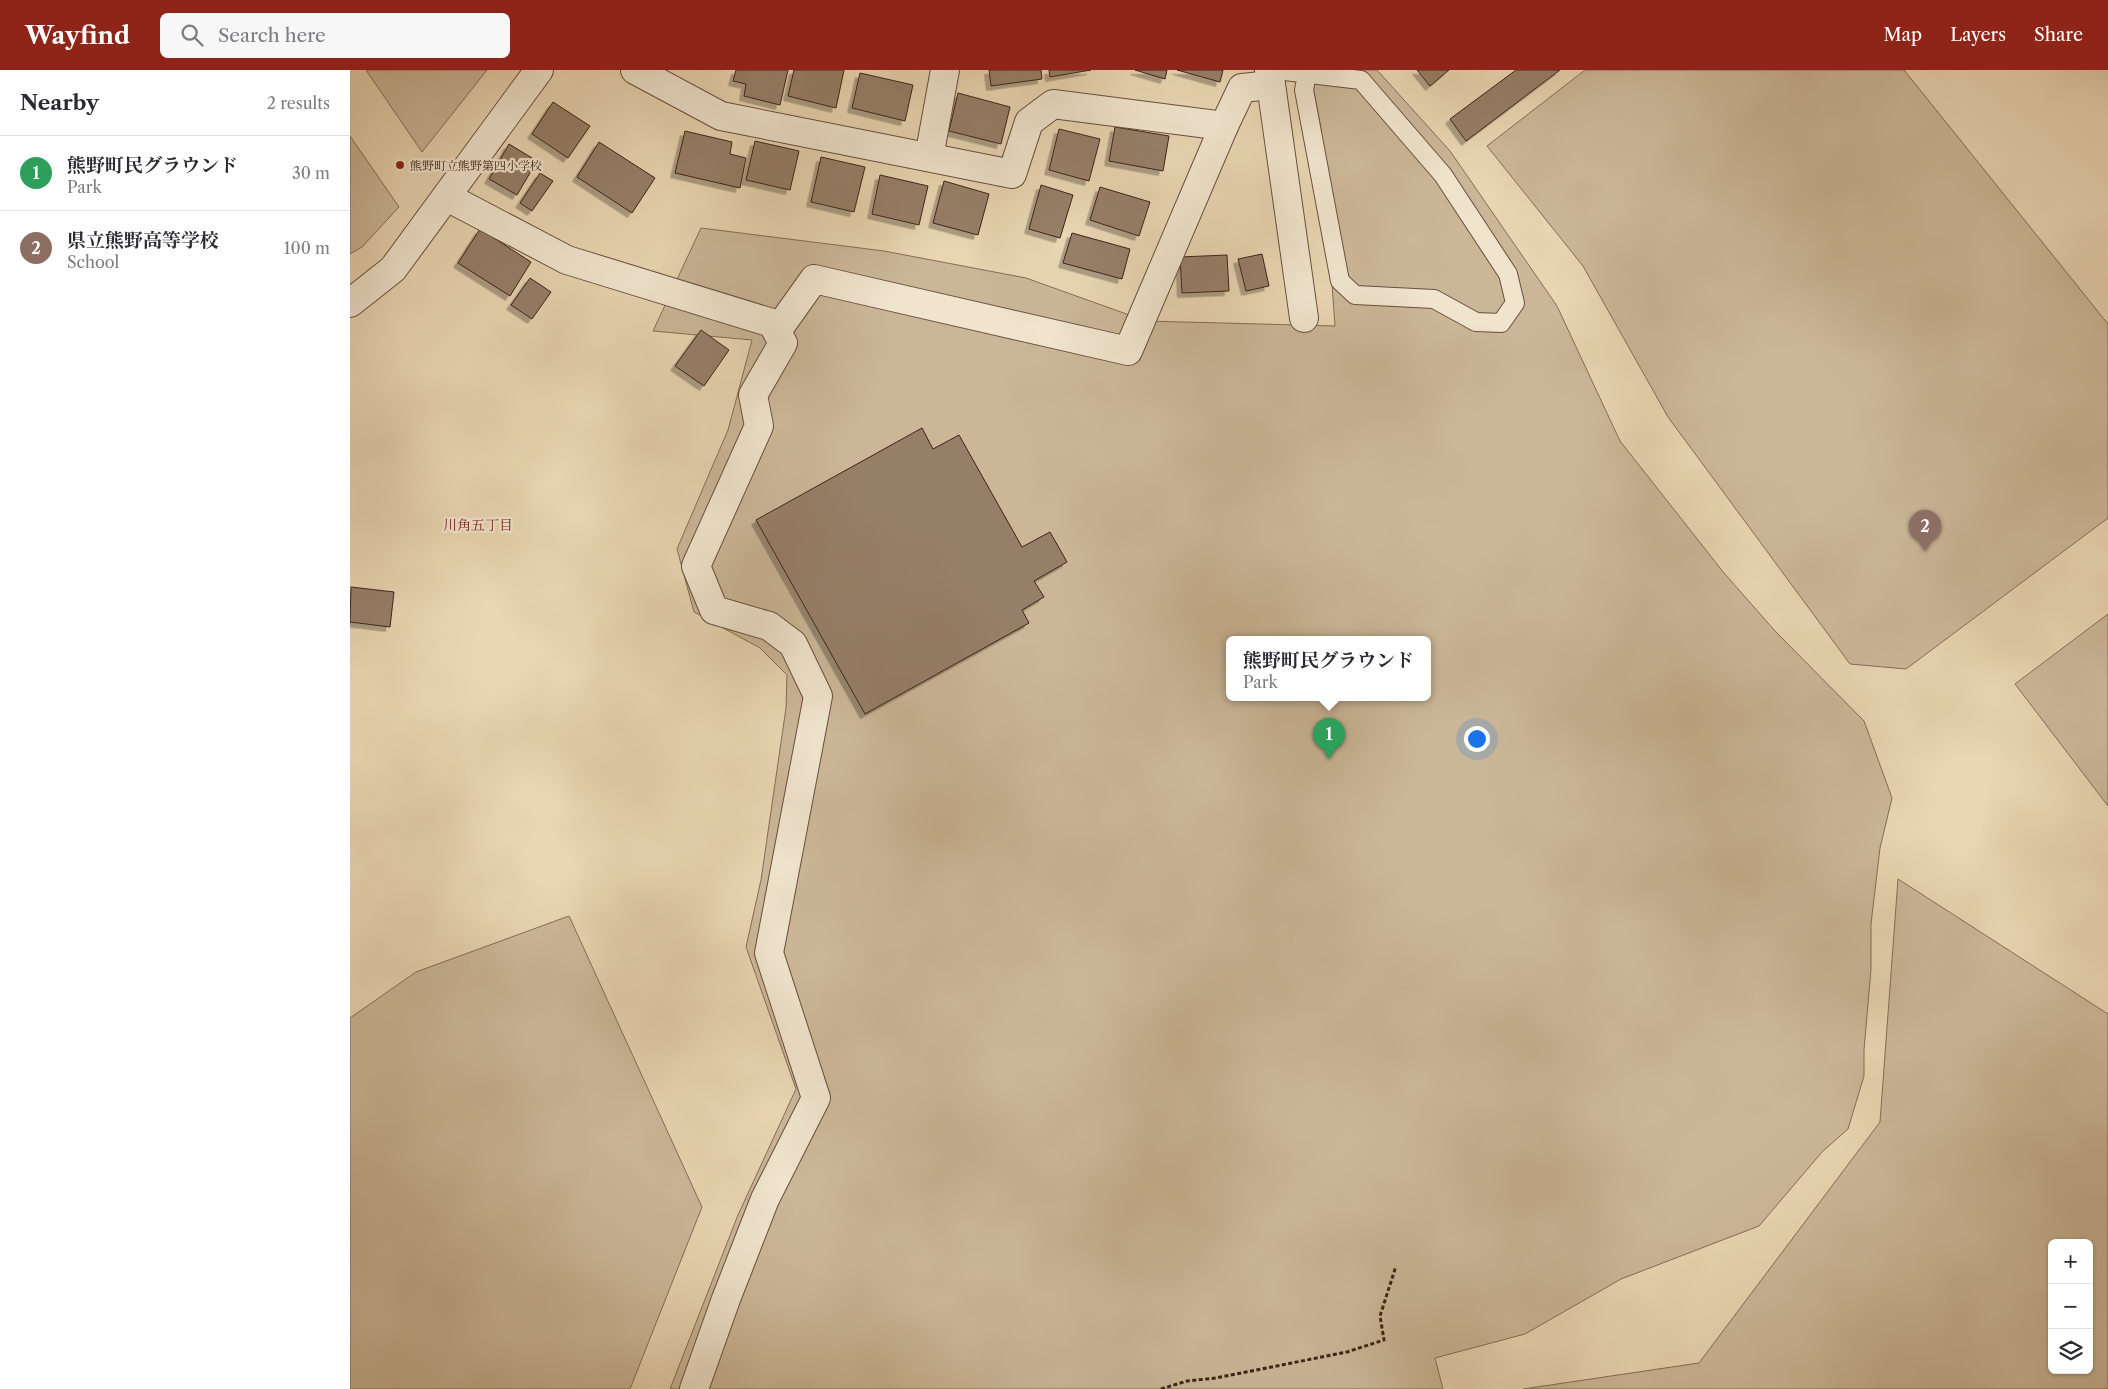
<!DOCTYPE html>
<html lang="en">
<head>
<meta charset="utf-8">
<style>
  :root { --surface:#fff; --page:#f7f7f7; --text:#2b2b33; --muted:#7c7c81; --line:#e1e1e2; --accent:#8f2418 }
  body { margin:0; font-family:"Libre Caslon Text","Noto Serif JP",serif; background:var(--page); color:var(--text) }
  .controls { position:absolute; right:15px; bottom:15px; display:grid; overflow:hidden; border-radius:8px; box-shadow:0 1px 4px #0004 }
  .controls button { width:45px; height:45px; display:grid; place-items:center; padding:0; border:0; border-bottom:1px solid var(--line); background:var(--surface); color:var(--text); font:25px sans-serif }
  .you { position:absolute; left:1126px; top:668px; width:18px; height:18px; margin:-12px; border:4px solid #fff; border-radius:50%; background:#1a73e8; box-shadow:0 0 0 8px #1a73e833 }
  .badge { display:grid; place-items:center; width:32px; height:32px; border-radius:50%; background:var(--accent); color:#fff; font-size:16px; font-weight:700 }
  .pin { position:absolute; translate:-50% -41px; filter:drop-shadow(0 1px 2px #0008) }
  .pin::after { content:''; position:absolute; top:26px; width:18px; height:15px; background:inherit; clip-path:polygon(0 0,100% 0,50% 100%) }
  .popup { position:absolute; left:876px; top:566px; width:205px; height:65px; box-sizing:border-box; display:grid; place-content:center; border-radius:8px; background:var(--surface); filter:drop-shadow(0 1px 4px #0005); font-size:16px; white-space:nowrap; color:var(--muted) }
  .popup b { font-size:19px; color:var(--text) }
  .popup::after { content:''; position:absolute; left:50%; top:100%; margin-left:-10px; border:10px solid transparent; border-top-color:var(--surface) }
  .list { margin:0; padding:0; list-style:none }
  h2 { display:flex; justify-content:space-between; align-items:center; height:65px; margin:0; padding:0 20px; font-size:21px }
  h2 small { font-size:16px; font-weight:400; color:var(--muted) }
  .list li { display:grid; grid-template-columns:32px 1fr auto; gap:15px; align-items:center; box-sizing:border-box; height:75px; padding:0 20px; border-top:1px solid var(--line) }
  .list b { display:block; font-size:19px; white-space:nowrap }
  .list p { margin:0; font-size:16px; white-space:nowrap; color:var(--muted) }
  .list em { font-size:16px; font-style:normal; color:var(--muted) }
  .icon { flex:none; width:28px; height:28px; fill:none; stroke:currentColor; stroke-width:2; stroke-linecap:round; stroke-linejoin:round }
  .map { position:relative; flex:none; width:1758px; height:1319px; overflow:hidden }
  header { display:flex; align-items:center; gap:30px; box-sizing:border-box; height:70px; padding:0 25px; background:var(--accent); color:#fff }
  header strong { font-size:24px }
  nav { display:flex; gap:28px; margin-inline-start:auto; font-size:18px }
  .search { width:350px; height:45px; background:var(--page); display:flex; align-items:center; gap:12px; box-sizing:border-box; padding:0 18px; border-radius:8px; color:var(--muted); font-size:19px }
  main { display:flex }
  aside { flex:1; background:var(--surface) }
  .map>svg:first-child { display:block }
</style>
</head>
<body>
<header>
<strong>Wayfind</strong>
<div class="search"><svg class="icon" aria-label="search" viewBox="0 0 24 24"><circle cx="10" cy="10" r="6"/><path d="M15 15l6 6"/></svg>Search here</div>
<nav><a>Map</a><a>Layers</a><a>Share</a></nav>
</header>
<main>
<aside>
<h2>Nearby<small>2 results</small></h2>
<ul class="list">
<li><span class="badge" style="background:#2e9e5b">1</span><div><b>熊野町民グラウンド</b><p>Park</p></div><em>30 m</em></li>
<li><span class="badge" style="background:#8d6e63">2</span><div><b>県立熊野高等学校</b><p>School</p></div><em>100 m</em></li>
</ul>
</aside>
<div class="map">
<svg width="1758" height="1319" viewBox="0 0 1758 1319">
  <defs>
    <filter id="shadow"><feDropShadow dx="-4.5" dy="4.5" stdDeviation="0" flood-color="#0004"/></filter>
  </defs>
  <rect width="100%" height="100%" fill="#e8d5b2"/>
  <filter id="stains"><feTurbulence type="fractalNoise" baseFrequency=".004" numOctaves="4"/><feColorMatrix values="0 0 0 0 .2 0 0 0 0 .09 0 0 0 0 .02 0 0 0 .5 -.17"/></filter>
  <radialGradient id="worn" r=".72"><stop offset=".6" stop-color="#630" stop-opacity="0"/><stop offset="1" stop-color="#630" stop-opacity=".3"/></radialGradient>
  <g fill="#cbb798" stroke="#846c58" fill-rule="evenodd">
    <polygon points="16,0 137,0 72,82"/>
    <path d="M960,0H1027L1100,81L1207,236L1270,371L1374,503L1425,561L1514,651L1542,728L1530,778L1521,854V899L1514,980V1006L1498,1059L1472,1082L1409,1156L1271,1209L1175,1264L1085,1288L1093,1319H320L388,1145L446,1019L396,877L411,810L436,638L437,605L410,578L344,542L327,479L378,360L402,270L303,261L351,158L534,181L676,208L796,251L985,256L971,59ZM880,570H1078V628H880Z"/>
    <polygon points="1235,0 1554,0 1758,254 1758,448 1556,599 1500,594 1318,347 1233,196 1137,76"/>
    <polygon points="0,66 49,137 12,177 0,184"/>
    <polygon points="1758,544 1758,736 1665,614"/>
    <path d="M1548,809L1758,944V1319H1173L1349,1293L1530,1052ZM1702,1173H1739V1300H1702Z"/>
    <polygon points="219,846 352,1137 280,1319 0,1319 0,948 66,902"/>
  </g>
  <g fill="#967f68" stroke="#3e2218" filter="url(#shadow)">
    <polygon points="386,0 438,0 430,35 394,26 396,14 383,11"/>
    <polygon points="444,0 494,0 486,38 438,26"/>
    <polygon points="639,0 691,0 692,9 641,16"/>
    <polygon points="699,0 741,0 700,7"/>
    <polygon points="785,0 817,0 815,9"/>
    <polygon points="827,0 873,0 870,12"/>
    <polygon points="1067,0 1099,0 1080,16"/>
    <polygon points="1166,0 1210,0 1116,71 1100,49"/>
    <polygon points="510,3 563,15 555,51 502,38"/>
    <polygon points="608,23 660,37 651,74 599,61"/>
    <polygon points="203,32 240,56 218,88 182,64"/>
    <polygon points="765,57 819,66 813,101 759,91"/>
    <polygon points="709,59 750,69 739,111 699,100"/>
    <polygon points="335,61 382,72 380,84 396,88 390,118 325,103"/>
    <polygon points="405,71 449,81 440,120 396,110"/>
    <polygon points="249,72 305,108 282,143 227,107"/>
    <polygon points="159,74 187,91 167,125 139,109"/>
    <polygon points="471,87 515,97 504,142 461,132"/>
    <polygon points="190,103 203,111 182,141 170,133"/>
    <polygon points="530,105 578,116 569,155 522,144"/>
    <polygon points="594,111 639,124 628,165 583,153"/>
    <polygon points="691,115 723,125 710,168 679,159"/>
    <polygon points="750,117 800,132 789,166 740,150"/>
    <polygon points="130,159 181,192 160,226 108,193"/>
    <polygon points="722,163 780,179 772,209 713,193"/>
    <polygon points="912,184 919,216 896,221 888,189"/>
    <polygon points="877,185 879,221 832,223 830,187"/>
    <polygon points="180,208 201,222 182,249 161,235"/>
    <polygon points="351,260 379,280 354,316 325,296"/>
    <polygon points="572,358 583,379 609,365 672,477 700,462 717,492 684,511 694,527 672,540 679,553 515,644 406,450"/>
    <polygon points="1,517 44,522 40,557 0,552"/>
  </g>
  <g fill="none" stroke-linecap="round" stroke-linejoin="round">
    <defs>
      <polyline id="service" points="926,0 1011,10 1093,105 1158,204 1165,233 1151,253 1126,252 1084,229 1005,225 990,211 954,20 957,4"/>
      <g id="minor">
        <polyline points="285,0 371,46 662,104 679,52 703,34 874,56"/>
        <polyline points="919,0 954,248"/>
        <polyline points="579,87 595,0"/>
        <polyline points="97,127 217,190 422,253 433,273 403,325 409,356 346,496 364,540 419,556 443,574 468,626 419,883 466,1028 415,1129 376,1229 344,1319"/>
        <polyline points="0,233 43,199 189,0"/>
        <polyline points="427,261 464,209 778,281 874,56 892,18 921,15"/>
      </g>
    </defs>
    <use href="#service" stroke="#684f3e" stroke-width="20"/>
    <use href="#minor" stroke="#684f3e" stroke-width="30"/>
    <polyline stroke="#3e2218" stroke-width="3" stroke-dasharray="4 2.5" stroke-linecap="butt" points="811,1319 837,1311 866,1308 997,1282 1034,1270 1030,1246 1046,1196"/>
    <use href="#service" stroke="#f0e4cd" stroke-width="18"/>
    <use href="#minor" stroke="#f0e4cd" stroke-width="28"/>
  </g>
  <circle fill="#8f2418" stroke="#f0e4cd" stroke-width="2" cx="50" cy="95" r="5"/>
  <g text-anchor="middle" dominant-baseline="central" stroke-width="4.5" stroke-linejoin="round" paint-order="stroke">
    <g font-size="12" fill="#3e2218" stroke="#f0e4cd" text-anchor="start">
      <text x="60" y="95">熊野町立熊野第四小学校</text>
    </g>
    <g font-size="14" fill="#7a1f14" stroke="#f0e4cd">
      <text x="128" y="455">川角五丁目</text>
    </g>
  </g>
  <rect width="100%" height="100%" filter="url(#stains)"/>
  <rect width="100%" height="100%" fill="url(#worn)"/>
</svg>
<div class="controls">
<button>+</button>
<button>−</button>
<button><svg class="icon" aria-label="layers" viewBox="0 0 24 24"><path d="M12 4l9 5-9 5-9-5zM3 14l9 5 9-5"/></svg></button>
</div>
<div class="you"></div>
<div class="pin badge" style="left:979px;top:689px;background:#2e9e5b">1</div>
<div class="popup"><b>熊野町民グラウンド</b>Park</div>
<div class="pin badge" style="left:1575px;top:481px;background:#8d6e63">2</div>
</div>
</main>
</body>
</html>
